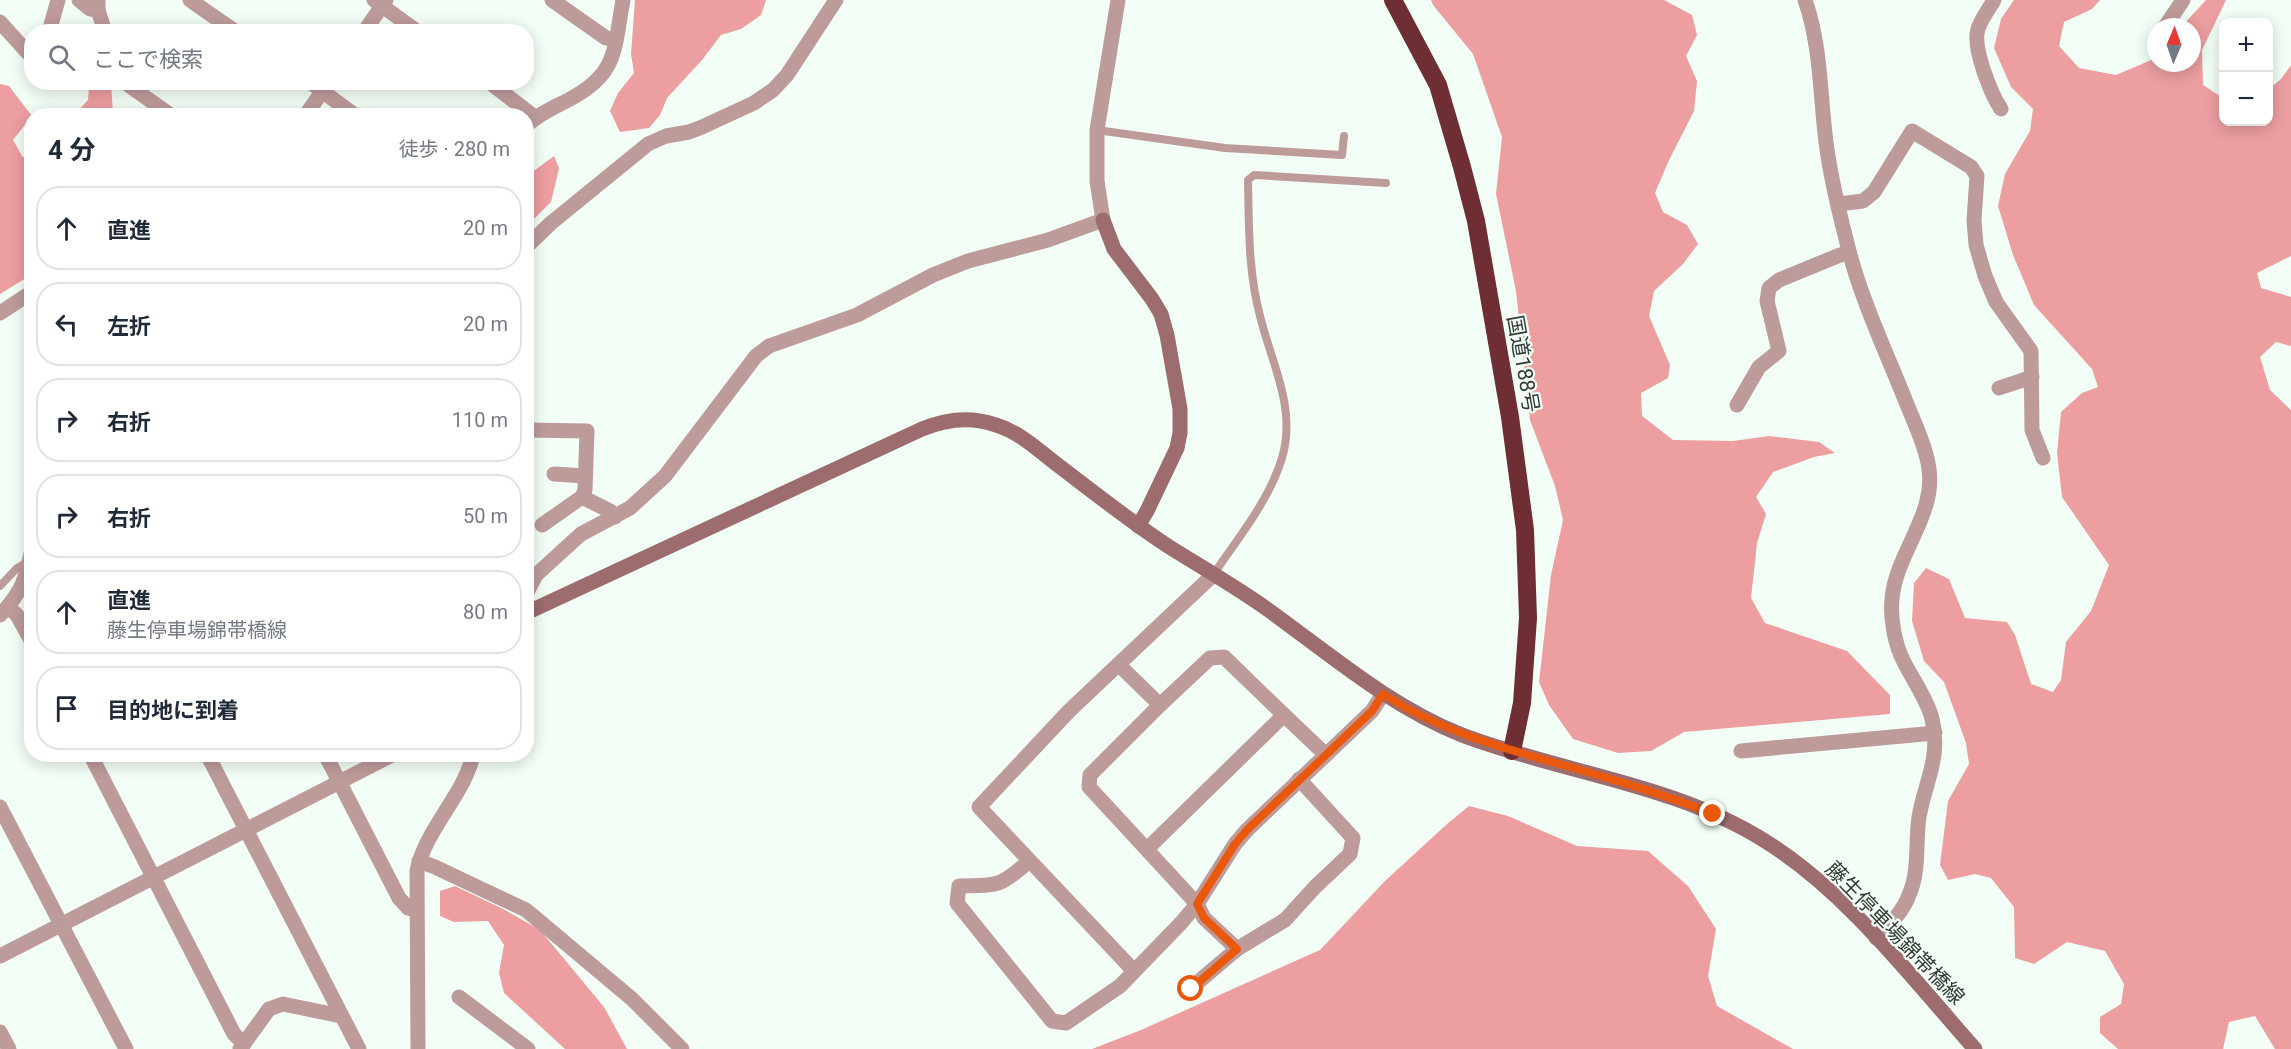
<!DOCTYPE html>
<html lang="ja">
<head>
<meta charset="utf-8">
<style>
  :root { --surface:#fff; --page:#f6f6f7; --text:#1f2937; --muted:#747a83; --line:#e0e1e3 }
  body { margin:0; font-family:Roboto,"Noto Sans JP",sans-serif; background:var(--page); color:var(--text) }
  .controls { position:absolute; right:18px; top:18px; display:grid; overflow:hidden; border-radius:12px; box-shadow:0 3px 15px #0003 }
  .controls button { width:54px; height:54px; display:grid; place-items:center; padding:0; border:0; border-bottom:2px solid var(--line); background:var(--surface); color:var(--text); font:30px sans-serif }
  .compass { position:absolute; left:2147px; top:18px; width:54px; height:54px; border-radius:50%; background:var(--surface); box-shadow:0 3px 15px #0003; rotate:2deg }
  .stop { position:absolute; width:18px; height:18px; margin:-14px; border:4px solid #ea580c; border-radius:50%; background:#fff }
  .stop.end { background:#ea580c; border-color:#fff; box-shadow:0 2px 6px #0008 }
  .list { margin:0; padding:0; list-style:none }
  h2 { display:flex; justify-content:space-between; align-items:center; height:78px; margin:0; padding:0 24px; font-size:26px }
  h2 small { font-size:20px; font-weight:400; color:var(--muted) }
  .list li { display:grid; grid-template-columns:39px 1fr auto; gap:18px; align-items:center; box-sizing:border-box; height:84px; margin:0 12px 12px; padding:0 12px; border:2px solid var(--line); border-radius:24px }
  .list b { display:block; font-size:22px; white-space:nowrap }
  .list p { margin:0; font-size:20px; white-space:nowrap; color:var(--muted) }
  .list em { font-size:20px; font-style:normal; color:var(--muted) }
  .icon { flex:none; width:33px; height:33px; fill:none; stroke:currentColor; stroke-width:2; stroke-linecap:round; stroke-linejoin:round }
  .map { position:relative; flex:none; width:2291px; height:1049px; overflow:hidden }
  .search { position:absolute; background:var(--surface); box-shadow:0 3px 15px #0003; left:24px; top:24px; width:510px; height:66px; display:flex; align-items:center; gap:15px; box-sizing:border-box; padding:0 21px; border-radius:24px; color:var(--muted); font-size:22px }
  .panel { position:absolute; background:var(--surface); box-shadow:0 3px 15px #0003; left:24px; top:108px; width:510px; height:654px; border-radius:24px }
  .map>svg:first-child { display:block }
</style>
</head>
<body>
<div class="map">
<svg width="2291" height="1049" viewBox="0 0 2291 1049">
  <rect width="100%" height="100%" fill="#f3fff6"/>
  <g fill="#ec9ea1">
    <polygon points="635,0 766,0 761,15 741,29 721,35 702,60 667,98 660,115 649,128 620,132 610,111 618,93 634,73 631,54"/>
    <polygon points="1431,0 1664,0 1692,15 1697,35 1686,56 1697,81 1694,111 1669,160 1655,193 1663,212 1687,225 1698,244 1683,264 1654,291 1649,316 1670,365 1668,378 1641,393 1642,416 1673,440 1733,441 1769,436 1819,442 1835,453 1814,457 1773,472 1756,497 1766,514 1757,543 1751,598 1765,623 1847,651 1890,695 1890,714 1684,732 1651,751 1618,753 1573,739 1549,705 1539,682 1551,575 1563,520 1555,486 1530,420 1516,291 1496,194 1502,137 1473,54 1433,5"/>
    <polygon points="2014,0 2100,0 2092,9 2064,22 2059,46 2079,68 2116,75 2156,58 2156,63 2192,63 2192,27 2181,27 2206,0 2226,0 2202,50 2203,85 2223,98 2224,122 2268,122 2269,89 2281,79 2291,65 2291,256 2257,273 2261,288 2291,297 2291,346 2276,342 2260,357 2270,390 2291,410 2291,1049 2275,1049 2255,1016 2229,1022 2223,1049 2118,1049 2100,1033 2100,1017 2121,1004 2124,984 2105,951 2067,942 2034,964 2015,958 2014,907 1991,878 1975,874 1948,880 1940,865 1948,801 1969,764 1966,743 1944,682 1924,661 1912,621 1914,583 1926,568 1949,579 1965,618 2007,622 2015,635 2031,684 2053,692 2061,680 2066,642 2091,611 2109,565 2062,497 2057,453 2061,412 2082,393 2098,387 2092,369 2034,305 2013,255 1998,206 2005,174 2030,131 2033,109 2011,87 1994,48 2001,19"/>
    <polygon points="85,83 111,83 113,115 74,115 88,100 89,87"/>
    <polygon points="0,84 9,86 32,116 13,140 22,156 31,162 31,275 0,294"/>
    <polygon points="554,156 559,168 551,202 527,226 527,176"/>
    <polygon points="1469,806 1508,816 1577,846 1648,851 1688,886 1716,929 1708,976 1717,1006 1793,1049 1092,1049 1141,1030 1320,950 1385,881 1447,824"/>
    <polygon points="455,886 503,909 540,930 604,1007 627,1049 565,1049 504,993 499,973 504,945 488,921 454,922 440,916 440,891"/>
  </g>
  <g fill="none" stroke-linecap="round" stroke-linejoin="round">
    <g stroke="#be9b9b" stroke-width="8">
      <polyline points="1097,130 1225,148 1342,155 1344,136"/>
      <path d="M1213,575C1238,538 1269,501 1282,458C1297,408 1271,362 1260,316C1248,271 1249,225 1248,180L1254,175L1386,183"/>
      <polyline points="0,586 17,568 28,562"/>
    </g>
    <g stroke="#be9b9b" stroke-width="15">
      <polyline points="79,0 90,9 98,10"/>
      <polyline points="98,0 98,10 105,32"/>
      <polyline points="190,0 236,32"/>
      <polyline points="374,0 418,32"/>
      <polyline points="552,0 606,38 616,40"/>
      <path d="M1805,0C1821,45 1820,96 1826,142C1830,174 1838,208 1846,239C1859,295 1885,349 1906,402C1914,422 1924,442 1928,463C1939,513 1896,551 1892,599C1890,619 1895,645 1904,662C1913,680 1925,696 1931,715C1942,757 1926,778 1919,817C1915,843 1920,870 1909,895C1903,912 1889,925 1876,938"/>
      <path d="M1994,0C1989,9 1981,19 1978,29C1972,47 1991,94 2001,109"/>
      <polyline points="0,22 28,53 32,50"/>
      <polyline points="2165,27 2183,0"/>
      <polyline points="49,32 58,0"/>
      <polyline points="364,32 386,0"/>
      <polyline points="124,82 172,116"/>
      <polyline points="310,82 356,116"/>
      <polyline points="489,82 536,118"/>
      <polyline points="305,116 329,82"/>
      <path d="M526,126C538,114 555,107 570,99C618,74 614,49 623,0"/>
      <polyline points="1839,204 1863,201 1874,192 1912,131 1971,167 1977,176 1974,220 1976,245 1985,276 1996,302 2031,351 2032,430 2043,458"/>
      <polyline points="526,247 551,223 648,144 666,136 689,132 702,127 754,103 773,90 787,75 836,0"/>
      <polyline points="0,313 32,292"/>
      <polyline points="1999,388 2032,377"/>
      <polyline points="1737,405 1759,367 1779,351 1767,301 1769,288 1779,280 1840,255 1849,253"/>
      <polyline points="526,430 587,431 585,490 582,497 542,525"/>
      <polyline points="554,474 585,476"/>
      <polyline points="582,497 610,511 615,517"/>
      <polyline points="526,594 536,575 581,534 630,508 665,476 756,356 769,346 857,315 933,275 968,261 1048,240 1103,220 1097,181 1097,130 1118,0"/>
      <polyline points="8,607 17,615 32,642"/>
      <path d="M0,615C22,592 26,579 32,549"/>
      <polyline points="1119,665 1160,705 1210,658 1224,657 1284,715"/>
      <polyline points="1160,705 1090,775 1089,787 1197,904 1204,918 1237,949 1285,920 1315,887 1350,854 1353,838 1299,779"/>
      <polyline points="1741,751 1935,733"/>
      <polyline points="90,754 234,1034 244,1044"/>
      <polyline points="207,754 359,1049"/>
      <polyline points="325,754 399,898 408,908 416,910"/>
      <polyline points="0,807 126,1049"/>
      <polyline points="1147,849 1284,715 1326,755"/>
      <polyline points="419,861 435,867 526,910 632,999 682,1049"/>
      <path d="M1028,862C999,888 997,885 959,886L957,903L1052,1021L1066,1023L1120,986L1181,923L1197,904L1235,844L1247,830L1372,711L1383,694"/>
      <polyline points="0,956 394,754"/>
      <polyline points="1134,971 979,807 1069,711 1213,575"/>
      <polyline points="1190,989 1237,949"/>
      <polyline points="459,997 528,1049"/>
      <polyline points="0,1032 9,1049"/>
      <polyline points="240,1049 269,1009 283,1004 341,1016"/>
      <path d="M418,1049L417,871C425,829 466,793 473,754"/>
    </g>
    <g stroke="#9d6c6e" stroke-width="15">
      <polyline points="1103,220 1114,249 1152,299 1161,314 1167,335 1180,409 1180,433 1177,448 1147,511 1138,526"/>
      <path d="M526,613L922,429C946,419 971,416 996,425C1020,432 1039,451 1059,466C1096,494 1132,523 1171,548C1203,568 1236,587 1267,609C1330,654 1389,706 1462,735C1562,773 1673,783 1765,841C1847,892 1912,978 1975,1049"/>
    </g>
    <polyline stroke="#6f2e33" stroke-width="18" points="1393,0 1438,85 1462,167 1476,221 1510,417 1525,530 1528,618 1522,703 1512,751"/>
  </g>
  <g fill="none" stroke-linecap="round" stroke-linejoin="round">
    <path stroke="#ea580c" stroke-width="8" d="M1191,989L1237,949L1204,918L1197,904L1235,844L1247,830L1372,711L1383,694C1440,731 1505,749 1570,767C1618,781 1666,795 1713,814"/>
  </g>
  <g text-anchor="middle" dominant-baseline="central" stroke-width="4.5" stroke-linejoin="round" paint-order="stroke">
    <g font-size="21" fill="#353a36" stroke="#f3fff6">
      <text transform="translate(1523 364) rotate(80)">国道188号</text>
      <text transform="translate(1895 933) rotate(46)">藤生停車場錦帯橋線</text>
    </g>
  </g>
</svg>
<div class="controls">
<button>+</button>
<button>−</button>
</div>
<svg class="compass" viewBox="-18 -18 36 36"><path d="M0-13l5 13h-10z" fill="#e53935"/><path d="M0 13l5-13h-10z" fill="#747a83"/></svg>
<div class="stop" style="left:1191px;top:989px"></div>
<div class="stop end" style="left:1713px;top:814px"></div>
<div class="search"><svg class="icon" aria-label="search" viewBox="0 0 24 24"><circle cx="10" cy="10" r="6"/><path d="M15 15l6 6"/></svg>ここで検索</div>
<section class="panel">
<h2>4 分<small>徒歩 · 280 m</small></h2>
<ul class="list">
<li><svg class="icon" aria-label="ahead" viewBox="0 0 24 24"><path d="M12 20V5M6 11l6-6 6 6"/></svg><div><b>直進</b></div><em>20 m</em></li>
<li><svg class="icon" aria-label="left" viewBox="0 0 24 24"><path d="M17 20v-9H6M10 6l-5 5 5 5"/></svg><div><b>左折</b></div><em>20 m</em></li>
<li><svg class="icon" aria-label="right" viewBox="0 0 24 24"><path d="M7 20v-9h11M14 6l5 5-5 5"/></svg><div><b>右折</b></div><em>110 m</em></li>
<li><svg class="icon" aria-label="right" viewBox="0 0 24 24"><path d="M7 20v-9h11M14 6l5 5-5 5"/></svg><div><b>右折</b></div><em>50 m</em></li>
<li><svg class="icon" aria-label="ahead" viewBox="0 0 24 24"><path d="M12 20V5M6 11l6-6 6 6"/></svg><div><b>直進</b><p>藤生停車場錦帯橋線</p></div><em>80 m</em></li>
<li><svg class="icon" aria-label="arrive" viewBox="0 0 24 24"><path d="M6 21V4h12l-3 4 3 4H6"/></svg><div><b>目的地に到着</b></div></li>
</ul>
</section>
</div>
</body>
</html>
